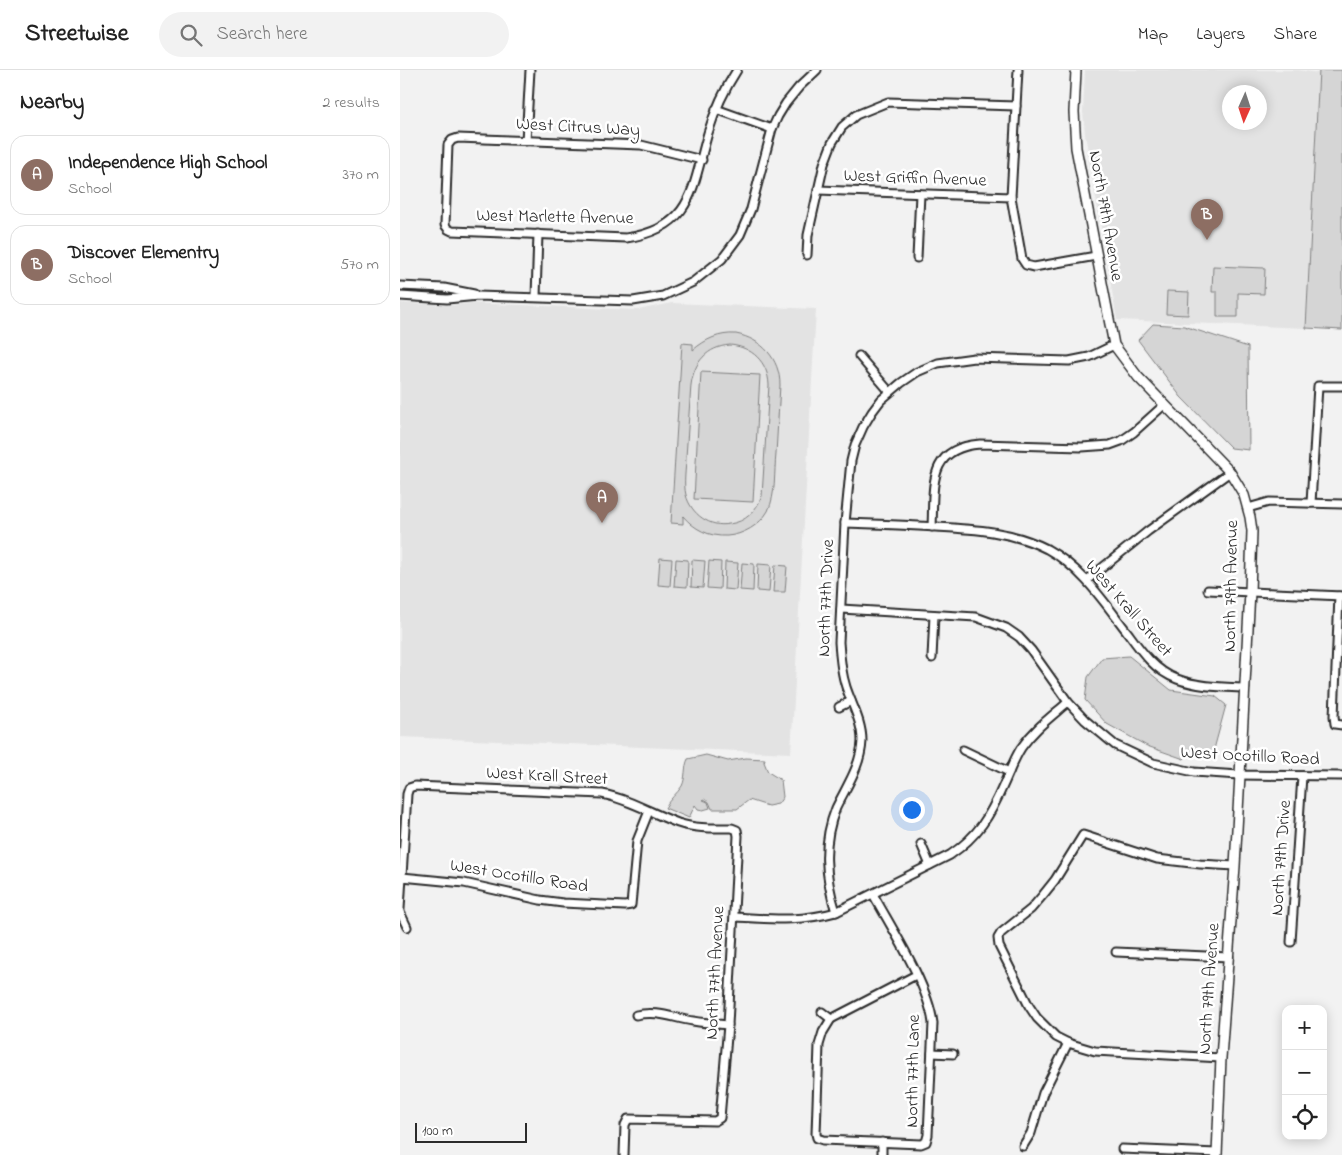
<!DOCTYPE html>
<html lang="en">
<head>
<meta charset="utf-8">
<style>
  :root { --surface:#fff; --page:#f2f2f2; --text:#222; --muted:#767676; --line:#e0e0e0; --accent:#1f6fb2 }
  body { margin:0; font-family:"Indie Flower",sans-serif; background:var(--page); color:var(--text) }
  .controls { position:absolute; right:15px; bottom:15px; display:grid; overflow:hidden; border-radius:10px; box-shadow:0 2px 12px #0003 }
  .controls button { width:45px; height:45px; display:grid; place-items:center; padding:0; border:0; border-bottom:1px solid var(--line); background:var(--surface); color:var(--text); font:25px sans-serif }
  .compass { position:absolute; left:822px; top:15px; width:45px; height:45px; border-radius:50%; background:var(--surface); box-shadow:0 2px 12px #0003; rotate:183deg }
  .scale { position:absolute; left:15px; bottom:12px; width:112px; box-sizing:border-box; padding-left:5px; border:2px solid #2b2b2b; border-top:0; font-size:14px; line-height:18px; white-space:nowrap; color:#2b2b2b; -webkit-text-stroke:4px #fff; paint-order:stroke }
  .you { position:absolute; left:511px; top:739px; width:18px; height:18px; margin:-12px; border:4px solid #fff; border-radius:50%; background:#1a73e8; box-shadow:0 0 0 8px #1a73e833 }
  .badge { display:grid; place-items:center; width:32px; height:32px; border-radius:50%; background:var(--accent); color:#fff; font-size:16px; font-weight:700 }
  .pin { position:absolute; translate:-50% -41px; filter:drop-shadow(0 1px 2px #0008) }
  .pin::after { content:''; position:absolute; top:26px; width:18px; height:15px; background:inherit; clip-path:polygon(0 0,100% 0,50% 100%) }
  .list { margin:0; padding:0; list-style:none }
  h2 { display:flex; justify-content:space-between; align-items:center; height:65px; margin:0; padding:0 20px; font-size:21px }
  h2 small { font-size:16px; font-weight:400; color:var(--muted) }
  .list li { display:grid; grid-template-columns:32px 1fr auto; gap:15px; align-items:center; box-sizing:border-box; height:80px; margin:0 10px 10px; padding:0 10px; border:1px solid var(--line); border-radius:15px }
  .list b { display:block; font-size:19px; white-space:nowrap }
  .list p { margin:0; font-size:16px; white-space:nowrap; color:var(--muted) }
  .list em { font-size:16px; font-style:normal; color:var(--muted) }
  .icon { flex:none; width:28px; height:28px; fill:none; stroke:currentColor; stroke-width:2; stroke-linecap:round; stroke-linejoin:round }
  .map { position:relative; flex:none; width:942px; height:1085px; overflow:hidden }
  header { display:flex; align-items:center; gap:30px; box-sizing:border-box; height:70px; padding:0 25px; background:var(--surface); border-bottom:1px solid var(--line) }
  header strong { font-size:24px }
  nav { display:flex; gap:28px; margin-inline-start:auto; font-size:18px }
  .search { width:350px; height:45px; background:var(--page); display:flex; align-items:center; gap:12px; box-sizing:border-box; padding:0 18px; border-radius:28px; color:var(--muted); font-size:19px }
  main { display:flex }
  aside { flex:1; background:var(--surface) }
  .map>svg:first-child { display:block }
</style>
</head>
<body>
<header>
<strong>Streetwise</strong>
<div class="search"><svg class="icon" aria-label="search" viewBox="0 0 24 24"><circle cx="10" cy="10" r="6"/><path d="M15 15l6 6"/></svg>Search here</div>
<nav><a>Map</a><a>Layers</a><a>Share</a></nav>
</header>
<main>
<aside>
<h2>Nearby<small>2 results</small></h2>
<ul class="list">
<li><span class="badge" style="background:#8d6e63">A</span><div><b>Independence High School</b><p>School</p></div><em>370 m</em></li>
<li><span class="badge" style="background:#8d6e63">B</span><div><b>Discover Elementry</b><p>School</p></div><em>570 m</em></li>
</ul>
</aside>
<div class="map">
<svg width="942" height="1085" viewBox="0 0 942 1085">
  <rect width="100%" height="100%" fill="#f2f2f2"/>
  <filter id="ink" filterUnits="userSpaceOnUse"><feTurbulence type="fractalNoise" baseFrequency=".02" numOctaves="2"/><feDisplacementMap in="SourceGraphic" scale="10" xChannelSelector="R" yChannelSelector="G"/><feConvolveMatrix kernelMatrix="1 2 1 2 8 2 1 2 1" color-interpolation-filters="sRGB"/></filter>
  <g filter="url(#ink)">
    <g fill="#e3e3e3" fill-rule="evenodd">
      <path d="M685,0H898L919,3L906,258L717,250L685,64L683,42ZM829,22H859V52H829Z"/>
      <polygon points="0,233 54,235 71,233 238,240 272,233 416,239 391,683 0,667"/>
    </g>
    <g fill="#d5d5d5" stroke="#808080" fill-rule="evenodd">
      <polygon points="919,0 942,0 942,260 906,258"/>
      <polygon points="813,196 865,198 864,224 838,223 838,247 817,247 817,222 812,222"/>
      <polygon points="767,221 789,222 788,245 766,244"/>
      <polygon points="753,254 784,256 848,277 849,380 831,378 781,327 738,270"/>
      <path d="M336,264C362,269 380,289 380,315C379,338 377,361 376,384C374,403 376,424 368,441C360,455 343,465 327,466C309,467 294,459 283,446V454L271,453L282,273L293,274V280C306,269 319,263 336,264ZM330,275C352,277 368,292 369,315L362,426C356,441 346,452 329,454C310,458 291,444 286,425C283,413 286,399 286,387C288,363 289,339 291,315C294,292 307,277 330,275Z"/>
      <polygon points="301,302 360,305 353,432 294,429"/>
      <polygon points="260,488 272,489 270,516 258,515"/>
      <polygon points="276,489 288,490 287,517 274,516"/>
      <polygon points="292,490 305,491 303,518 291,517"/>
      <polygon points="309,491 321,492 320,519 307,518"/>
      <polygon points="325,492 338,493 336,520 324,519"/>
      <polygon points="342,493 354,494 353,521 340,520"/>
      <polygon points="358,494 371,495 369,522 357,521"/>
      <polygon points="375,495 387,496 385,522 373,522"/>
      <polygon points="729,586 771,620 815,626 826,635 813,683 792,680 784,689 747,676 707,654 685,630 688,607 702,588"/>
      <path d="M306,685L328,691L346,688L365,689L364,692L368,702L381,710L383,727L378,734L368,736L349,730L337,739H312L309,732L304,729L303,730L308,732L310,738L303,740L298,739L295,735L289,748L265,738C269,729 277,724 282,716C286,708 284,697 288,689Z"/>
    </g>
    <g fill="none" stroke-linecap="round" stroke-linejoin="round">
      <defs>
        <g id="minor">
          <polyline points="618,0 611,127 622,189 626,195 634,197 696,186"/>
          <polyline points="316,39 372,59"/>
          <polyline points="126,71 130,0"/>
          <path d="M302,90L241,75L58,68L52,70L48,75L45,155L48,159L52,161L226,168C294,158 292,117 308,63C315,40 324,20 337,0"/>
          <polyline points="418,120 611,127"/>
          <polyline points="407,185 408,165 424,94 432,73 442,57 456,45 488,32 616,36"/>
          <polyline points="517,188 520,124"/>
          <polyline points="0,216 44,218 74,224"/>
          <polyline points="0,226 47,229 78,226 233,231 263,226 293,212 322,189 340,165 351,139 372,59 378,46 386,33 399,17 417,0"/>
          <polyline points="136,227 138,164"/>
          <polyline points="459,286 489,321"/>
          <polyline points="911,433 918,316 942,316"/>
          <polyline points="848,438 869,432 942,434"/>
          <path d="M445,453C475,454 505,455 536,457C574,459 612,461 647,479C682,498 704,532 728,563C741,581 755,601 777,609C798,617 823,617 845,618"/>
          <path d="M532,457C534,416 527,378 580,374L682,377L710,375L721,371L734,362L764,335"/>
          <polyline points="687,510 748,461 830,402"/>
          <polyline points="808,520 942,526"/>
          <polyline points="939,526 934,646 935,654 942,655"/>
          <polyline points="441,539 576,547 606,558 619,567 631,580 668,632 685,650 715,675 753,693 794,702 839,705 942,706"/>
          <polyline points="532,588 534,545"/>
          <polyline points="439,637 451,631"/>
          <polyline points="563,680 609,702"/>
          <polyline points="521,774 530,795"/>
          <polyline points="2,807 64,813 140,830 163,833 225,836 231,835 237,771 249,741"/>
          <path d="M473,824C492,859 528,914 533,953L528,1065L526,1072L521,1074L423,1070L417,1068L416,1064L419,975L423,962L431,949L516,905"/>
          <path d="M0,839L7,724L9,718L15,716L202,724C229,729 253,744 278,753C296,759 314,758 332,758L337,760L338,766L328,955L320,1048L315,1051L228,1049L225,1055L224,1085"/>
          <polyline points="0,842 7,857"/>
          <path d="M436,842C425,807 422,773 436,738C446,717 461,696 462,671C462,652 452,635 446,617C441,602 440,588 439,572L445,453L451,391L455,375L463,357L472,342L481,330L501,313L517,302L538,293L574,288L669,291L689,287L714,275"/>
          <path d="M335,847C372,849 400,852 436,842L550,785C578,766 590,746 603,716C609,703 614,689 621,678C634,659 651,647 668,632"/>
          <polyline points="891,872 902,706"/>
          <polyline points="716,882 829,887"/>
          <polyline points="422,942 431,949"/>
          <path d="M236,945C257,940 273,948 293,951C305,953 317,954 328,955"/>
          <polyline points="532,983 553,984"/>
          <polyline points="821,988 695,981 668,973 656,967 637,948 629,936 599,876 598,868 601,863 631,839 643,825 655,810 683,765 757,789 800,794 835,796"/>
          <polyline points="623,1076 631,1063 643,1023 668,973"/>
          <polyline points="722,1079 817,1083"/>
          <polyline points="482,1085 482,1072"/>
        </g>
        <polyline id="tertiary" points="676,0 674,42 676,78 714,275 738,307 830,402 844,425 850,447 852,461 850,522 835,796 821,988 817,1085"/>
      </defs>
      <use href="#minor" stroke="#2b2b2b" stroke-width="11"/>
      <use href="#tertiary" stroke="#2b2b2b" stroke-width="12"/>
      <use href="#minor" stroke="#fff" stroke-width="7"/>
      <use href="#tertiary" stroke="#fff" stroke-width="9"/>
    </g>
  </g>
  <g text-anchor="middle" dominant-baseline="central" stroke-width="5" stroke-linejoin="round" paint-order="stroke">
    <g font-size="18" fill="#2b2b2b" stroke="#fff">
      <text transform="translate(178 58) rotate(3)">West Citrus Way</text>
      <text transform="translate(515 109) rotate(2)">West Griffin Avenue</text>
      <text transform="translate(705 146) rotate(80)">North 79th Avenue</text>
      <text transform="translate(155 148) rotate(1)">West Marlette Avenue</text>
      <text transform="translate(832 516) rotate(-89)">North 79th Avenue</text>
      <text transform="translate(427 528) rotate(-88)">North 77th Drive</text>
      <text transform="translate(728 539) rotate(49)">West Krall Street</text>
      <text transform="translate(850 687) rotate(3)">West Ocotillo Road</text>
      <text transform="translate(147 707) rotate(3)">West Krall Street</text>
      <text transform="translate(882 788) rotate(-86)">North 79th Drive</text>
      <text transform="translate(119 807) rotate(9)">West Ocotillo Road</text>
      <text transform="translate(316 903) rotate(-87)">North 77th Avenue</text>
      <text transform="translate(810 919) rotate(-86)">North 79th Avenue</text>
      <text transform="translate(514 1001) rotate(-89)">North 77th Lane</text>
    </g>
  </g>
</svg>
<div class="controls">
<button>+</button>
<button>−</button>
<button><svg class="icon" aria-label="locate" viewBox="0 0 24 24"><circle cx="12" cy="12" r="6"/><path d="M12 2v4M12 18v4M2 12h4M18 12h4"/></svg></button>
</div>
<svg class="compass" viewBox="-18 -18 36 36"><path d="M0-13l5 13h-10z" fill="#e53935"/><path d="M0 13l5-13h-10z" fill="#767676"/></svg>
<div class="scale">100 m</div>
<div class="you"></div>
<div class="pin badge" style="left:202px;top:453px;background:#8d6e63">A</div>
<div class="pin badge" style="left:807px;top:170px;background:#8d6e63">B</div>
</div>
</main>
</body>
</html>
